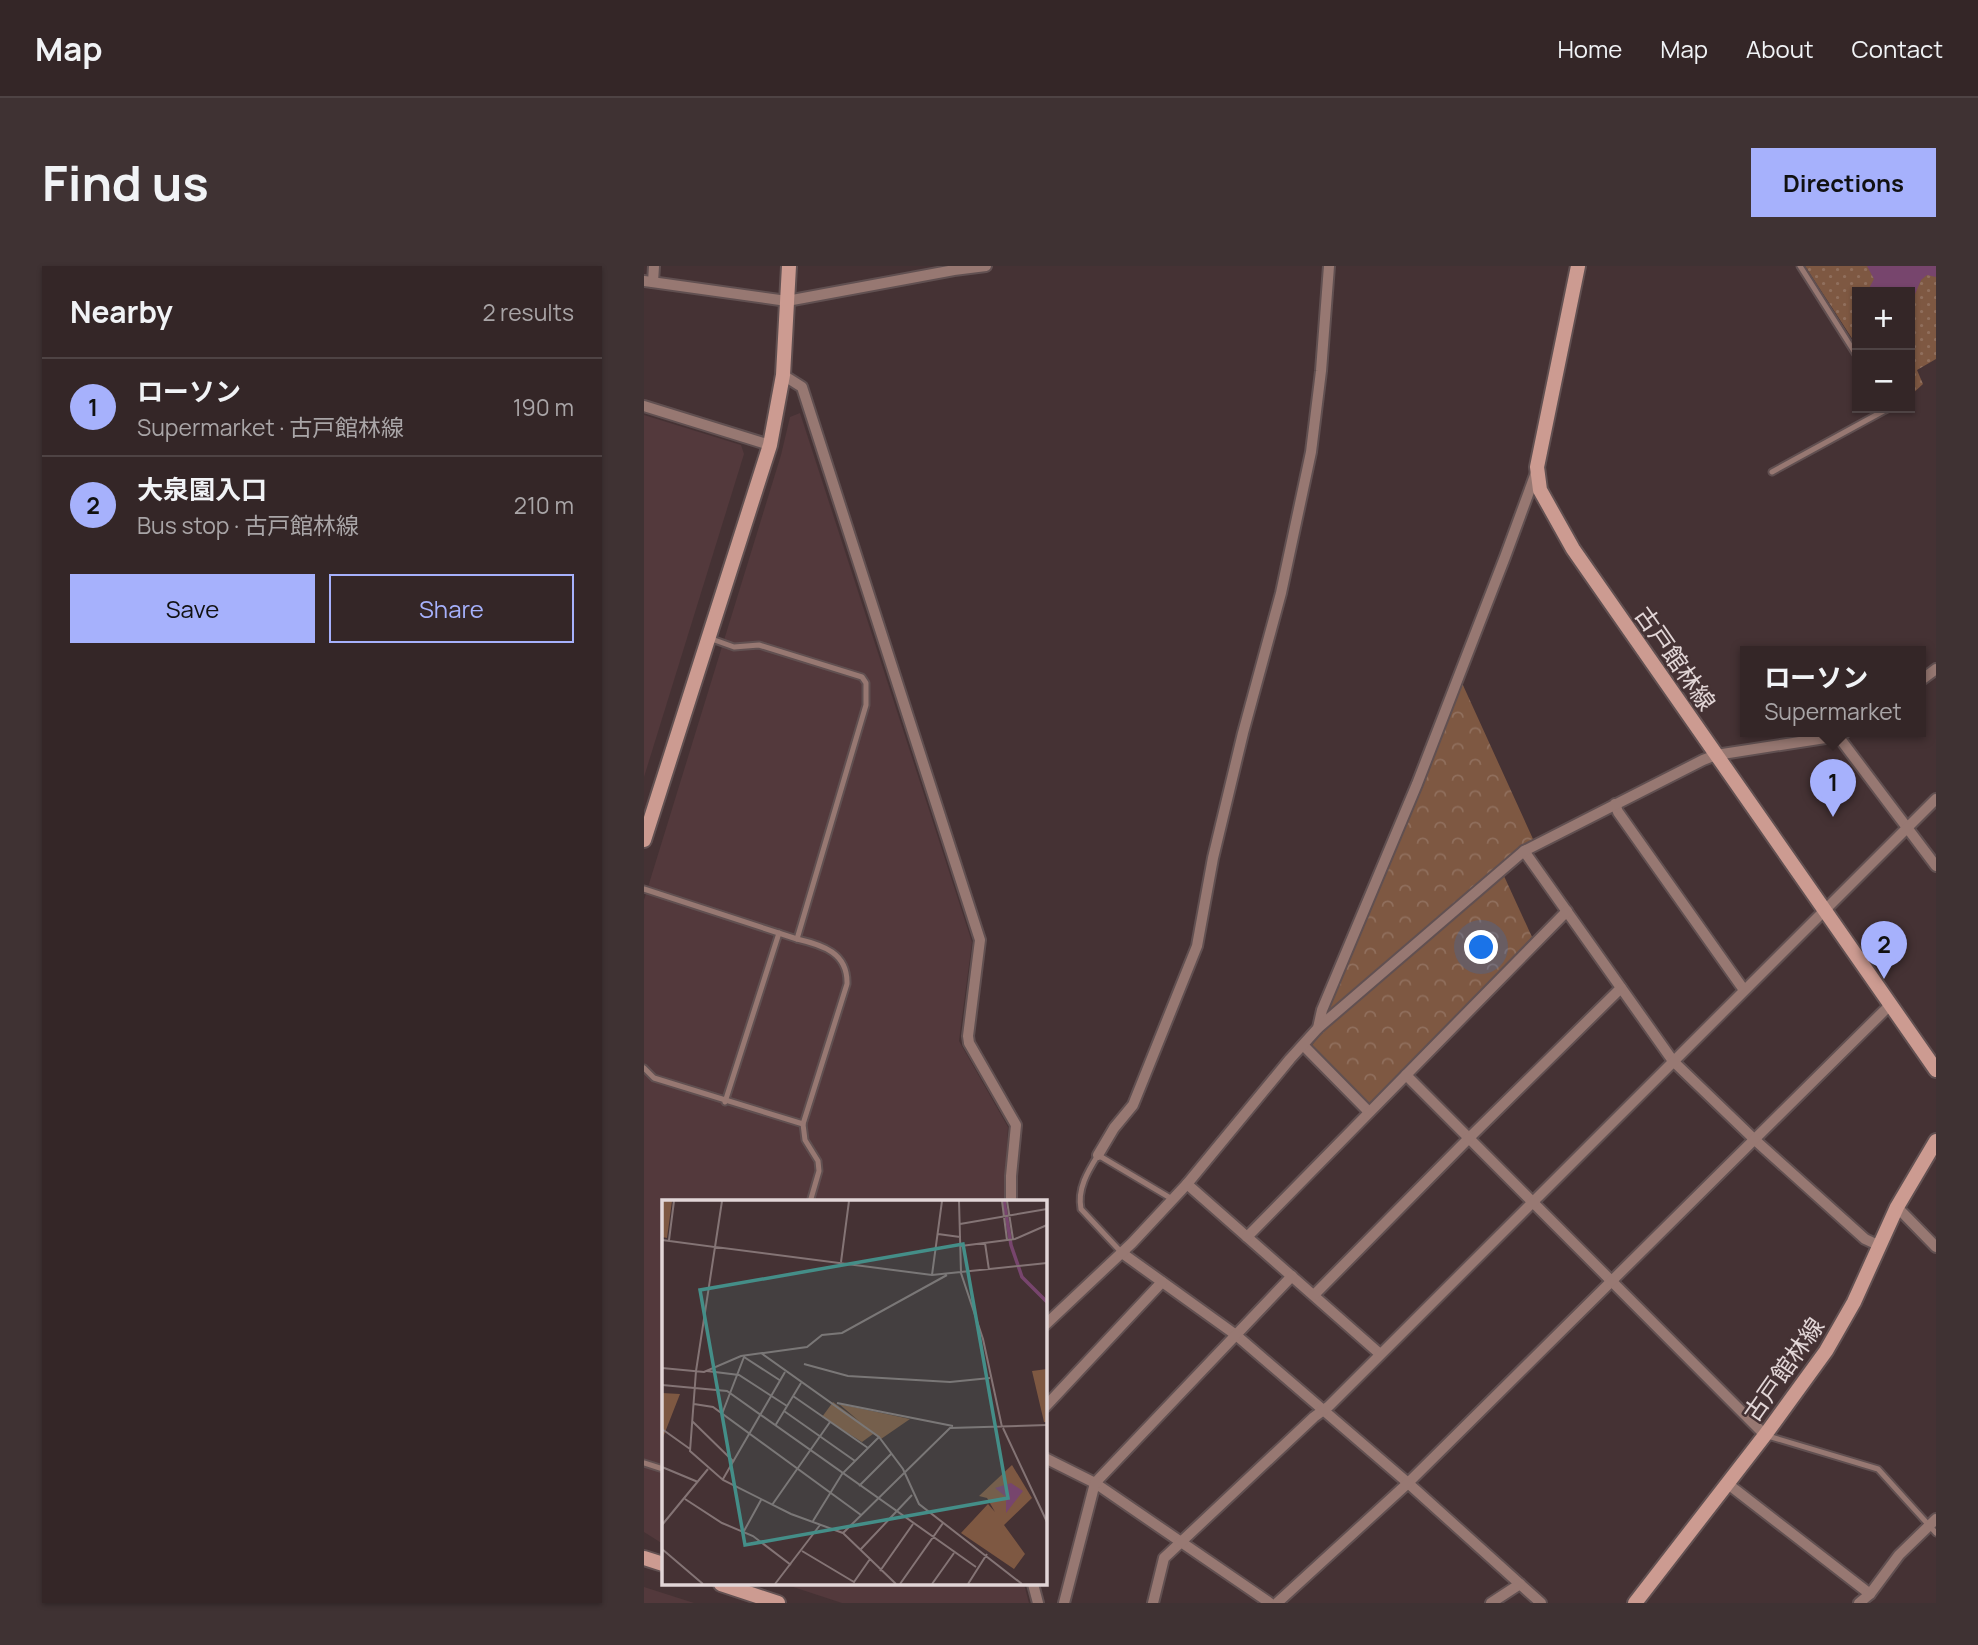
<!DOCTYPE html>
<html lang="en">
<head>
<meta charset="utf-8">
<style>
  :root { --surface:#342627; --page:#3f3233; --text:#f1f3f6; --muted:#a9a5a7; --line:#4e4344; --accent:#a6b1fc }
  body { margin:0; font-family:Manrope,"Noto Sans JP",sans-serif; background:var(--page); color:var(--text) }
  .controls { position:absolute; right:21px; top:21px; display:grid; overflow:hidden; border-radius:0px; box-shadow:0 2px 5px #0004 }
  .controls button { width:63px; height:63px; display:grid; place-items:center; padding:0; border:0; border-bottom:2px solid var(--line); background:var(--surface); color:var(--text); font:35px sans-serif }
  .you { position:absolute; left:838px; top:682px; width:24px; height:24px; margin:-18px; border:5px solid #fff; border-radius:50%; background:#1a73e8; box-shadow:0 0 0 10px #1a73e833 }
  .badge { display:grid; place-items:center; width:46px; height:46px; border-radius:50%; background:var(--accent); color:#111; font-size:23px; font-weight:700 }
  .pin { position:absolute; translate:-50% -58px; filter:drop-shadow(0 2px 4px #0008) }
  .pin::after { content:''; position:absolute; top:37px; width:24px; height:21px; background:inherit; clip-path:polygon(0 0,100% 0,50% 100%) }
  .popup { position:absolute; left:1096px; top:380px; width:186px; height:91px; box-sizing:border-box; display:grid; place-content:center; border-radius:0px; background:var(--surface); filter:drop-shadow(0 2px 5px #0005); font-size:23px; white-space:nowrap; color:var(--muted) }
  .popup b { font-size:26px; color:var(--text) }
  .popup::after { content:''; position:absolute; left:50%; top:100%; margin-left:-14px; border:14px solid transparent; border-top-color:var(--surface) }
  .list { margin:0; padding:0; list-style:none }
  h2 { display:flex; justify-content:space-between; align-items:center; height:91px; margin:0; padding:0 28px; font-size:30px }
  h2 small { font-size:23px; font-weight:400; color:var(--muted) }
  .list li { display:grid; grid-template-columns:46px 1fr auto; gap:21px; align-items:center; box-sizing:border-box; height:98px; padding:0 28px; border-top:2px solid var(--line) }
  .list b { display:block; font-size:26px; white-space:nowrap }
  .list p { margin:0; font-size:23px; white-space:nowrap; color:var(--muted) }
  .list em { font-size:23px; font-style:normal; color:var(--muted) }
  .actions { display:flex; gap:14px; padding:21px 28px }
  .actions a { flex:1; padding:16px 0; border:2px solid var(--accent); border-radius:0px; text-align:center; font-size:24px; color:var(--accent) }
  .actions .main { background:var(--accent); color:#111 }
  .map { position:relative; flex:none; width:1292px; height:1337px; overflow:hidden; border-radius:0px }
  header { display:flex; align-items:center; gap:42px; box-sizing:border-box; height:98px; padding:0 35px; background:var(--surface); border-bottom:2px solid var(--line) }
  header strong { font-size:33px }
  nav { display:flex; gap:38px; margin-inline-start:auto; font-size:24px }
  .intro { display:flex; align-items:center; justify-content:space-between; box-sizing:border-box; height:168px; padding:0 42px }
  h1 { margin:0; font-size:49px }
  .button { padding:18px 32px; border-radius:0px; background:var(--accent); color:#111; font-size:24px; font-weight:700 }
  main { display:flex; gap:42px; padding:0 42px }
  aside { flex:1; background:var(--surface); border-radius:0px; box-shadow:0 2px 5px #0004 }
  .map>svg:first-child { display:block }
</style>
</head>
<body>
<header>
<strong>Map</strong>
<nav><a>Home</a><a>Map</a><a>About</a><a>Contact</a></nav>
</header>
<div class="intro"><h1>Find us</h1><a class="button">Directions</a></div>
<main>
<aside>
<h2>Nearby<small>2 results</small></h2>
<ul class="list">
<li><span class="badge">1</span><div><b>ローソン</b><p>Supermarket · 古戸館林線</p></div><em>190 m</em></li>
<li><span class="badge">2</span><div><b>大泉園入口</b><p>Bus stop · 古戸館林線</p></div><em>210 m</em></li>
</ul>
<div class="actions"><a class="main">Save</a><a>Share</a></div>
</aside>
<div class="map">
<svg width="1292" height="1337" viewBox="0 0 1292 1337">
  <defs>
    <pattern id="grass-dots" width="8" height="8" patternUnits="userSpaceOnUse" patternTransform="scale(1.75)"><rect width="8" height="8" fill="#7e5842"/><path d="M2 2h.1M6 6h.1" fill="none" stroke="#906f5d" stroke-width="1.8" stroke-linecap="round"/></pattern>
    <pattern id="forest-crowns" width="20" height="18" patternUnits="userSpaceOnUse" patternTransform="scale(1.75)"><rect width="20" height="18" fill="#7e5842"/><path d="M2 6a3 3 0 1 1 6 0M12 15a3 3 0 1 1 6 0" fill="none" stroke="#906f5d"/></pattern>
  </defs>
  <rect width="100%" height="100%" fill="#453234"/>
  <g fill="#53393c">
    <polygon points="156,147 328,676 315,775 364,861 360,936 19,936 19,1278 0,1266 0,634 137,189 146,151"/>
    <polygon points="0,149 97,179 100,188 0,511"/>
    <polygon points="140,1318 380,1318 385,1337 198,1337"/>
    <polygon points="0,1321 50,1337 0,1337"/>
  </g>
  <polygon fill="url(#grass-dots)" points="1161,0 1292,0 1292,93 1273,104 1279,118 1266,130 1266,26 1213,26 1213,80"/>
  <g fill="url(#forest-crowns)">
    <polygon points="818,417 889,573 681,750 799,464"/>
    <polygon points="860,610 888,671 798,772 728,843 668,779 680,764 788,665"/>
  </g>
  <polygon fill="#77456d" points="1223,0 1292,0 1292,11 1283,9 1277,14 1266,40 1266,26 1223,26 1230,13"/>
  <g fill="none" stroke-linecap="round" stroke-linejoin="round">
    <defs>
      <g id="lane">
        <polyline points="1156,0 1213,90"/>
        <polyline points="1128,206 1245,142"/>
        <polyline points="0,623 153,673 222,439 222,417 218,411 115,379 90,381 65,372"/>
        <path d="M153,673C179,679 204,687 203,718L159,858"/>
        <polyline points="0,802 10,812 159,858 161,874 174,895 175,905 166,936"/>
        <polyline points="81,836 135,667"/>
        <path d="M478,987L437,943C433,923 444,905 454,889L528,933"/>
        <polyline points="1124,1170 1234,1203 1292,1267"/>
        <polyline points="0,1197 19,1203"/>
      </g>
      <g id="street">
        <polyline points="0,15 143,35 310,4 342,0"/>
        <polyline points="9,16 10,0"/>
        <polyline points="139,109 158,121 336,674 324,770 325,777 372,859 367,910 367,936"/>
        <polyline points="0,140 126,179"/>
        <polyline points="1276,415 1292,403"/>
        <polyline points="1194,470 1292,600"/>
        <polyline points="971,538 974,546 1100,724"/>
        <polyline points="880,585 1029,795 1111,874 1221,973 1236,980"/>
        <polyline points="674,762 678,744 773,518 861,291 893,204"/>
        <polyline points="660,780 725,846"/>
        <polyline points="762,809 1121,1169"/>
        <polyline points="454,889 470,862 489,839 553,680 569,592 599,467 637,327 667,186 677,105 685,0"/>
        <polyline points="543,918 736,1088"/>
        <polyline points="1253,941 1292,981"/>
        <polyline points="603,971 923,645"/>
        <polyline points="478,987 592,1069 764,1217 897,1337"/>
        <polyline points="670,1029 825,872 977,722"/>
        <polyline points="401,1059 488,977 543,918 646,793 674,762 880,585 1059,494 1072,489 1194,470 1203,465"/>
        <polyline points="401,1141 518,1016"/>
        <polyline points="401,1192 451,1217 626,1337"/>
        <polyline points="1084,1218 1226,1328"/>
        <polyline points="389,1318 394,1337"/>
        <polyline points="420,1337 451,1217 648,1010"/>
        <polyline points="509,1337 520,1292 670,1151 685,1140 1292,533"/>
        <polyline points="633,1337 764,1217 1247,738"/>
        <polyline points="847,1337 876,1318"/>
        <polyline points="1215,1337 1226,1328 1255,1289 1292,1253"/>
      </g>
      <g id="secondary">
        <polyline points="934,0 893,201 896,224 929,283 1292,804"/>
        <polyline points="0,574 126,179 139,109 145,0"/>
        <polyline points="0,1292 19,1298"/>
        <polyline points="77,1318 134,1337"/>
        <polyline points="991,1337 1121,1169 1182,1085 1210,1036 1253,941 1292,875"/>
      </g>
    </defs>
    <use href="#lane" stroke="#615051" stroke-width="9"/>
    <use href="#street" stroke="#615051" stroke-width="14"/>
    <use href="#secondary" stroke="#615051" stroke-width="18"/>
    <use href="#lane" stroke="#977872" stroke-width="5"/>
    <use href="#street" stroke="#977872" stroke-width="10"/>
    <use href="#secondary" stroke="#cc9b91" stroke-width="14"/>
  </g>
  <g text-anchor="middle" dominant-baseline="central" stroke-width="5" stroke-linejoin="round" paint-order="stroke">
    <g font-size="24" fill="#e2d6d7" stroke="#453234">
      <text transform="translate(1032 392) rotate(55)">古戸館林線</text>
      <text transform="translate(1139 1103) rotate(-55)">古戸館林線</text>
    </g>
  </g>
  <g transform="translate(18 934)">
    <rect width="385" height="385" fill="#453234"/>
    <path d="M350,265L370,298L342,325L363,354L352,369L299,333L326,304L333,312L325,298L317,296Z" fill="#7e5842"/>
    <path d="M0,1H10L5,38L0,37ZM385,169V222H382L370,171ZM0,193L18,194L0,240ZM171,202L197,221L177,204L248,219L219,239L211,234L200,242L160,217Z" fill="#7e5842"/>
    <path d="M349,283L361,291L344,313V297L333,288Z" fill="#77456d"/>
    <path fill="none" stroke="#77456d" stroke-width="3.5" d="M342,1L349,45L360,77L385,102"/>
    <path fill="none" stroke="#847475" stroke-width="2" d="M60,1L53,47L270,75L385,63M297,1L299,73L321,139L340,227M340,1L345,40M345,1L351,39M298,24L385,9M276,34L298,37M0,40L53,47L34,171L28,251L61,280L129,314L181,333L288,228L385,225M7,40L12,1M323,43L327,70M299,46L353,39L385,25M179,62L187,1M270,75L280,1M99,153L217,237L241,269L257,304L360,384M82,157L119,181M142,164L186,176L288,182L328,178M0,168L42,172L79,156L145,147L160,135L180,133L285,75M45,171L77,175L125,206M0,185L65,191L314,367M131,196L206,248M175,203L291,226M32,204L51,207L199,315M122,211L193,261M60,214L82,157M30,221L72,262M113,226L139,183M341,228L385,322M0,229L28,249M0,267L36,282M61,279L123,172M197,286L229,254M23,299L60,323L91,336L129,365M110,305L168,222M151,321L180,274L217,237M0,325L46,269M82,331L99,300M181,333L234,384M0,349L41,384M199,349L250,295M140,351L192,382L208,359M218,371L251,324M113,384L158,325M238,384L281,323M270,384L292,353M306,384L325,354"/>
    <path fill="#448e88" fill-opacity="0.15" stroke="#448e88" stroke-width="3.5" d="M301,44L346,298L83,345L38,90Z"/>
    <rect width="385" height="385" fill="none" stroke="#e2d6d7" stroke-width="3.5"/>
  </g>
</svg>
<div class="controls">
<button>+</button>
<button>−</button>
</div>
<div class="you"></div>
<div class="pin badge" style="left:1189px;top:551px">1</div>
<div class="popup"><b>ローソン</b>Supermarket</div>
<div class="pin badge" style="left:1240px;top:713px">2</div>
</div>
</main>
</body>
</html>
